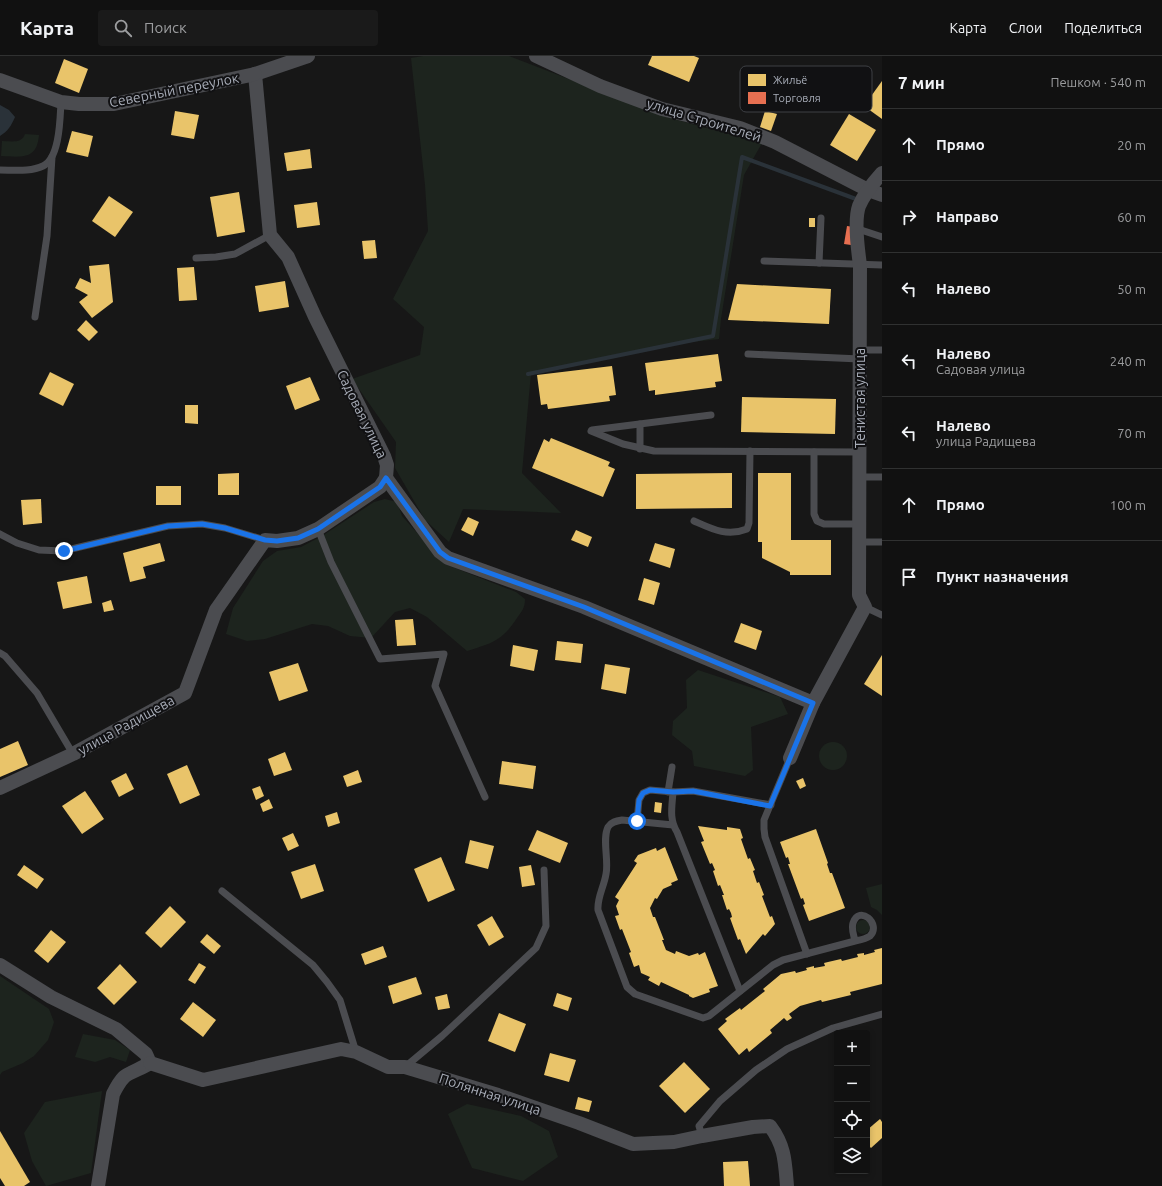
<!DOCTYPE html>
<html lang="ru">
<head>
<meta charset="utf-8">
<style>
  :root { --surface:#111; --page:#1a1a1a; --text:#f1f3f6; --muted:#9c9d9f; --line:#303131 }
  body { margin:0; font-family:Ubuntu,sans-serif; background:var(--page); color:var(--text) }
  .controls { position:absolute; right:12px; bottom:12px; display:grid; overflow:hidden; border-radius:4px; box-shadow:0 2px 6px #0003 }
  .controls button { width:36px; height:36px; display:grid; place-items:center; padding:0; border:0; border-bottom:1px solid var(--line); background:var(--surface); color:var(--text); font:20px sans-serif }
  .stop { position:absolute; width:12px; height:12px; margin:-9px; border:3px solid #1a73e8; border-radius:50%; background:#fff }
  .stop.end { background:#1a73e8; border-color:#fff; box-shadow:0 1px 4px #0008 }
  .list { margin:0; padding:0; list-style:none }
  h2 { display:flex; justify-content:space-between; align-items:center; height:52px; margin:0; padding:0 16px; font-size:17px }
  h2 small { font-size:13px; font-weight:400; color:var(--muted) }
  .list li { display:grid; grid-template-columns:26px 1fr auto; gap:12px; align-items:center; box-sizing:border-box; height:72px; padding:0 16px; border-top:1px solid var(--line) }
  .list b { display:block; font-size:15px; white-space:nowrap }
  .list p { margin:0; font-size:13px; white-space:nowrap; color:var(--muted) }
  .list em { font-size:13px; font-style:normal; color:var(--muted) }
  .icon { flex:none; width:22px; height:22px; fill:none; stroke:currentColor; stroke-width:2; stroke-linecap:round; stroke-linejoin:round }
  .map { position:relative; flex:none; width:882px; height:1130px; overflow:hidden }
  header { display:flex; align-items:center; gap:24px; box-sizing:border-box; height:56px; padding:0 20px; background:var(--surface); border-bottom:1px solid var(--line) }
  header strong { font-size:19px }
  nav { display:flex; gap:22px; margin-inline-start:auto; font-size:14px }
  .search { width:280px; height:36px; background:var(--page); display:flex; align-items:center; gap:10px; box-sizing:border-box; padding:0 14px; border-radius:4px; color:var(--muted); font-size:15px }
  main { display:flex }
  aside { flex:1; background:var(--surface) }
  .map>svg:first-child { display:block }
</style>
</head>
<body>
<header>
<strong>Карта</strong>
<div class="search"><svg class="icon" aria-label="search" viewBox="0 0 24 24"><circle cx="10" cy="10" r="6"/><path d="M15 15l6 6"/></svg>Поиск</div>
<nav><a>Карта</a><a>Слои</a><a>Поделиться</a></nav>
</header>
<main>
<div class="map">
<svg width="882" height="1130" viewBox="0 0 882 1130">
  <rect width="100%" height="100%" fill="#171717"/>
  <g fill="#1d241e">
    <polygon points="423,0 509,0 670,62 762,87 744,119 721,263 719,283 674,288 531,317 522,417 561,457 463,453 449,486 425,464 395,412 396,386 352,323 420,299 424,271 393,243 428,175 425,129 411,2"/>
    <path d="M25,78L39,79C37,104 22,101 1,100L2,85C11,85 22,88 25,78Z"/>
    <path d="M385,443L397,446L402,460L445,508L516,536L525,543C525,552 522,555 517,562C502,585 492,587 467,595L427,561L410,552L395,556L371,582L350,580L328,570L312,568L265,583L247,585L226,578L233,552L263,505L277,495L301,491L322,480L374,446Z"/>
    <polygon points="698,614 780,641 788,658 751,671 753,714 745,720 694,710 692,695 672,679 673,665 687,652 686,624"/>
    <circle cx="833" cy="700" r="14"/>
    <polygon points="882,828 882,859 877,854 871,851 866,832"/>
    <circle cx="863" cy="871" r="7"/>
    <polygon points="0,920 49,953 54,966 48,984 34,1000 23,1007 2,1016 0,1019"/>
    <polygon points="83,978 115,984 130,994 126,1006 110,1001 95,1006 75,1001"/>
    <polygon points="102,1035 91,1117 46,1130 32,1105 24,1077 45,1046"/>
    <polygon points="467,1048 521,1060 549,1075 558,1101 523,1125 472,1112 448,1058"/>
  </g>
  <path fill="#2a3239" d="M0,49L9,54L15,61C11,70 8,75 0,80Z"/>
  <g fill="#e9c46a">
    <polygon points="652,0 694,0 699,2 689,26 648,9"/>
    <polygon points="64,3 88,13 79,37 55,27"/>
    <polygon points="882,25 882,63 864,50"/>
    <polygon points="175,55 199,59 194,83 171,79"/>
    <polygon points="765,55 777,58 771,75 760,71"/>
    <polygon points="849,58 876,74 857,105 830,89"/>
    <polygon points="72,75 93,80 88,101 66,96"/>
    <polygon points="310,93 312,112 287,115 284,97"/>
    <polygon points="239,136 245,176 217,181 210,141"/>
    <polygon points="109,140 133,156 115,181 92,165"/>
    <polygon points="317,146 320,169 297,172 294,149"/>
    <rect x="809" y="162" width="6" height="9"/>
    <polygon points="375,184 377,202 364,203 362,185"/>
    <polygon points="109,208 113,246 92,262 79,246 88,239 75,232 80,222 91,227 89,210"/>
    <polygon points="194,211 197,244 179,245 177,212"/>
    <polygon points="285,225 289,251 259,256 255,230"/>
    <polygon points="737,228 831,233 829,268 728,264"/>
    <polygon points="86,264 98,276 89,285 77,274"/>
    <polygon points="718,298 722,325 715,326 716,331 655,339 655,334 649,335 645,307"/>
    <polygon points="612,310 616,339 609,340 610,345 548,353 547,348 541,349 537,319"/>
    <polygon points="50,316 74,328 63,350 39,338"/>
    <polygon points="310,321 320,344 295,354 286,330"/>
    <polygon points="742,341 836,343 835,378 741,376"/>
    <polygon points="185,349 198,349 198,368 185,367"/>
    <polygon points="551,382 610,406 608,410 615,413 603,441 532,412 544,383 549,386"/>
    <polygon points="239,417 239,439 218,439 218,418"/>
    <polygon points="732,417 732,452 636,453 636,418"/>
    <polygon points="758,417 791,417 791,484 831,484 831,519 790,519 790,516 762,502 762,486 758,486"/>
    <rect x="156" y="430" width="25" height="19"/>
    <polygon points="41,443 42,467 23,469 21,444"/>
    <polygon points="468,461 479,466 473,480 461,474"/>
    <polygon points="576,474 592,481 588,491 571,484"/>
    <polygon points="160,487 165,505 143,511 146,522 130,526 123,497"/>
    <polygon points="655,487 675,493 670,512 649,505"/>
    <polygon points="87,520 92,547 63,553 57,526"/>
    <polygon points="644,522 660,527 654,549 638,544"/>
    <polygon points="111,544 114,554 104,556 102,547"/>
    <polygon points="413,563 416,589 397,590 395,564"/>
    <polygon points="741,567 762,575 756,594 734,586"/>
    <polygon points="557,585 583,588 581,607 555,604"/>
    <polygon points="513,589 538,594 534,615 510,610"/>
    <polygon points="882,599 882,640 864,628"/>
    <polygon points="298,607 308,635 279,645 269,616"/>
    <polygon points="605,608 630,612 626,638 601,633"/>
    <polygon points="18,685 28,709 0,721 0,693"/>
    <polygon points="285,696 292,714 274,720 268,703"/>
    <polygon points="502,705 536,710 533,733 499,728"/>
    <polygon points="187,709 200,739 180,748 167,718"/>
    <polygon points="358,714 362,726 347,731 343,720"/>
    <polygon points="126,717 134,733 119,741 111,725"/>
    <polygon points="803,722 806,730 800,733 796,725"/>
    <polygon points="260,730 264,740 256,744 252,733"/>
    <polygon points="85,735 104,763 82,778 62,750"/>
    <polygon points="269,743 273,752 263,756 260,748"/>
    <polygon points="655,746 662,747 661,757 654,756"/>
    <polygon points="337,756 340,767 328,771 325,760"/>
    <polygon points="698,770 727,774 727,771 740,773 743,782 741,783 748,803 750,802 755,814 753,815 757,827 759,826 764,839 762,840 770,861 772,860 775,868 765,880 763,878 746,898 740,883 738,884 730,862 732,861 731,857 729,853 727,854 722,839 724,839 720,829 718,830 713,815 715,814 712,807 710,808 701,786 704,785"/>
    <polygon points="816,773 828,807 827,808 830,817 832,817 845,852 809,865 803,849 805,848 803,842 801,843 788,808 790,808 788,801 786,802 780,786"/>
    <polygon points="537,774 568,787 560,807 528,794"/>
    <polygon points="293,777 299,790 288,795 282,782"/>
    <polygon points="470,784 494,790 488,813 465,807"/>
    <polygon points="665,791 678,824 671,827 672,829 663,833 657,843 655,842 650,852 653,861 655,861 664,884 662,884 666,894 675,898 676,895 689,900 698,897 699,899 705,896 718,930 709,933 710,936 693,942 689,940 689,939 661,926 659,930 648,924 650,921 641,917 639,909 634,911 629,897 631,896 622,873 620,874 615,860 619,859 616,850 619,844 615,841 637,807 634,805 638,799 656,792 657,795"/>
    <polygon points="441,801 455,834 428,846 414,813"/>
    <polygon points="315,808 324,835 301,843 291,816"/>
    <polygon points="24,809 44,823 37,833 17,819"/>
    <polygon points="531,809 535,829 522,831 519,811"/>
    <polygon points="170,850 186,866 161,892 145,877"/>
    <polygon points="492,860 504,881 489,890 477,869"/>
    <polygon points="51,874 66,886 48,907 34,895"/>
    <polygon points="207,878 221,890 214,898 200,886"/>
    <polygon points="383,890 387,901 365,909 361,898"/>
    <polygon points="882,892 882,928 850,936 851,939 822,946 821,944 800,950 789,958 792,962 787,965 784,962 770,974 772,977 749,996 747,992 739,999 718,973 727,965 725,963 740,952 741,954 765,935 763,933 781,918 795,915 796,917 807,914 806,912 814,910 814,912 825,910 824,907 828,906 841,903 842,905 858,901 857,898 864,897 864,899 875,896 874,894"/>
    <polygon points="199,907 206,911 195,928 188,924"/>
    <polygon points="120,908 137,926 114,949 97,932"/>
    <polygon points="416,921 422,938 393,948 388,930"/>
    <polygon points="557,937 572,942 568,955 553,950"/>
    <polygon points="447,938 450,952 438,954 435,941"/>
    <polygon points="193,946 216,964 203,981 180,963"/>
    <polygon points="499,957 526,968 515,996 488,985"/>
    <polygon points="550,997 576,1004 569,1026 544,1019"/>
    <polygon points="684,1006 710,1033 685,1057 659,1030"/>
    <polygon points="578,1041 592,1045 589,1056 575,1053"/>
    <polygon points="880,1063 882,1066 882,1082 871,1092 867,1088 867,1074"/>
    <polygon points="0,1075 30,1126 24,1130 5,1130 0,1122"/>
    <polygon points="748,1105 750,1130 724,1130 723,1106"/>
  </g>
  <polygon fill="#e76f51" points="847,170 854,171 851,189 844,188"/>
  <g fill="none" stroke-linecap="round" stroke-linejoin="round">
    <polyline stroke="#2a3239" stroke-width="4" points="528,318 713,280 742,101 856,143"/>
    <g stroke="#4b4c50" stroke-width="7">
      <path d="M0,114C14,114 31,116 43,110C60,102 60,62 61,46"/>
      <polyline points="858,173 882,181"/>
      <polyline points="196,202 216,201 235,198 270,179"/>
      <polyline points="764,205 882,209"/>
      <polyline points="819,207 821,162"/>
      <polyline points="35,261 47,180 52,101"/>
      <polyline points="860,294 882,294"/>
      <polyline points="748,298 860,303"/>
      <polyline points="640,368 640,393"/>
      <polyline points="592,374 711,359"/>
      <polyline points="591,375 623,388 654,395 859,396"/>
      <polyline points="814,396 814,458 817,465 824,468 859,468"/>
      <polyline points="859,421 882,421"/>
      <path d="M694,465C712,473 727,481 747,473L749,467L750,395"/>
      <polyline points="318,473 331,506 380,603 444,598 435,630 485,741"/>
      <polyline points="0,478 17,487 39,494 63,495 168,470 202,468 225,472 265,484"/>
      <polyline points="859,486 882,486"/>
      <polyline points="865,551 882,559"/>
      <polyline points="0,597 5,600 37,637 73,698"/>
      <polyline points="790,702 764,764 764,773 765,781 807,898"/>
      <polyline points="668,736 672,711"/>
      <path d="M673,736C672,751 669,763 677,776L740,935"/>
      <polyline points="637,765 639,744 643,737 650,734 673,736 693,735 771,749"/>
      <path d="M673,769L622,764C616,765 611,766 608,771C602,783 609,805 606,818C604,831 597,841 598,854L627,931L635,938L703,962L709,960L773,909L783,904L855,885C860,884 866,883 870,880C882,868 859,848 853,867C851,873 854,880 855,885"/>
      <polyline points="222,835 313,909 327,926 340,944 356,996"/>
      <polyline points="405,1011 442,980 536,892 546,870 544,814"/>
      <polyline points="702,1080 699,1070 720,1045 756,1014 787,993 833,972 882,958"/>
    </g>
    <g stroke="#4b4c50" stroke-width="14">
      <polyline points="308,0 255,18 270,179 288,201 315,261 384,400 387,409 386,422 440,496 448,502 584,551 813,647"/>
      <polyline points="536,0 600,30 662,53 740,72 775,86 868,134 882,139"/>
      <polyline points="0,24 61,46 79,48 114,48 255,18"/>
      <path d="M790,702L813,647L865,551L859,539L860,209C858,195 854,164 859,150C864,138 873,127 882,117"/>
      <polyline points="0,732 73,698 185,637 216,554 265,484 277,485 298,482 318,473 380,431 386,422"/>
      <path d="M0,909L51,941L116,973L146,998L150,1007C143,1012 128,1017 124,1021C119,1026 116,1032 113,1038L98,1130"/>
      <path d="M150,1007L203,1024L341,993L356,996L388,1011H405L498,1039L579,1067L633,1088L674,1086L702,1080L753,1071L770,1070C785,1090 785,1106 787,1130"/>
    </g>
  </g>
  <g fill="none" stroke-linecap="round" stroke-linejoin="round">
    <polyline stroke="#1a73e8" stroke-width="5" points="64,495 168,470 202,468 225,472 265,484 277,485 298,482 318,473 380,431 386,422 440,496 448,502 584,551 813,647 770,750 693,735 673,736 650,734 643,737 639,744 637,765"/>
  </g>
  <g text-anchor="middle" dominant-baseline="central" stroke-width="4" stroke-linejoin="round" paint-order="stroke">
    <g font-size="14" fill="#a8adb8" stroke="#111113">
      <text transform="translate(174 34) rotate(-11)">Северный переулок</text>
      <text transform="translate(704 64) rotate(17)">улица Строителей</text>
      <text transform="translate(860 342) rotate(-90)">Тенистая улица</text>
      <text transform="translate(362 358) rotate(64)">Садовая улица</text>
      <text transform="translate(126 669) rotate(-29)">улица Радищева</text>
      <text transform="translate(490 1038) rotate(18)">Полянная улица</text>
    </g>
  </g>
  <rect x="740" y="10" width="132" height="46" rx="6" fill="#111113" stroke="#3e4045" stroke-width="1"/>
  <rect x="748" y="18" width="18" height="12" fill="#e9c46a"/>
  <rect x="748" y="36" width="18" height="12" fill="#e76f51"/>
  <g font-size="11" fill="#a8adb8">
    <text x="773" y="28">Жильё</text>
    <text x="773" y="46">Торговля</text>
  </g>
</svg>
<div class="controls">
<button>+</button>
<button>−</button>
<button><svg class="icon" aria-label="locate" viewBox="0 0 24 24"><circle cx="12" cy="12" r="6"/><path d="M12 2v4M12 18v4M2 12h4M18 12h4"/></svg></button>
<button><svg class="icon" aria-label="layers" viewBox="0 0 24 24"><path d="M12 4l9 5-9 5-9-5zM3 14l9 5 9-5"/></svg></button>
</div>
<div class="stop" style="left:637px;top:765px"></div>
<div class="stop end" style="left:64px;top:495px"></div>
</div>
<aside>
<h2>7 мин<small>Пешком · 540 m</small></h2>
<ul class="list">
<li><svg class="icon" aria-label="ahead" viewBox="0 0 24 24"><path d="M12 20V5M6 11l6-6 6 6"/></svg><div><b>Прямо</b></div><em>20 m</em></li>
<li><svg class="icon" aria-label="right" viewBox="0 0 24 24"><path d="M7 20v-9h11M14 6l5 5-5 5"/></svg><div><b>Направо</b></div><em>60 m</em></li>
<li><svg class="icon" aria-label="left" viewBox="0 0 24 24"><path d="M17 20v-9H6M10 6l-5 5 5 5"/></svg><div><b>Налево</b></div><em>50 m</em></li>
<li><svg class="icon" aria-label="left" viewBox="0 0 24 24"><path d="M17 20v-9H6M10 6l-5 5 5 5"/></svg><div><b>Налево</b><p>Садовая улица</p></div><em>240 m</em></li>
<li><svg class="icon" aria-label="left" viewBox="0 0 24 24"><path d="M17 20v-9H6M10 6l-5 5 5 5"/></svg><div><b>Налево</b><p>улица Радищева</p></div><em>70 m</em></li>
<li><svg class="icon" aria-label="ahead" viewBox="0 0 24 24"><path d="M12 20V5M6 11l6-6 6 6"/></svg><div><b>Прямо</b></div><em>100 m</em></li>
<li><svg class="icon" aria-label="arrive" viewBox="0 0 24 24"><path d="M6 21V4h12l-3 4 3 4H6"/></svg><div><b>Пункт назначения</b></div></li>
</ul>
</aside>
</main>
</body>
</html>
